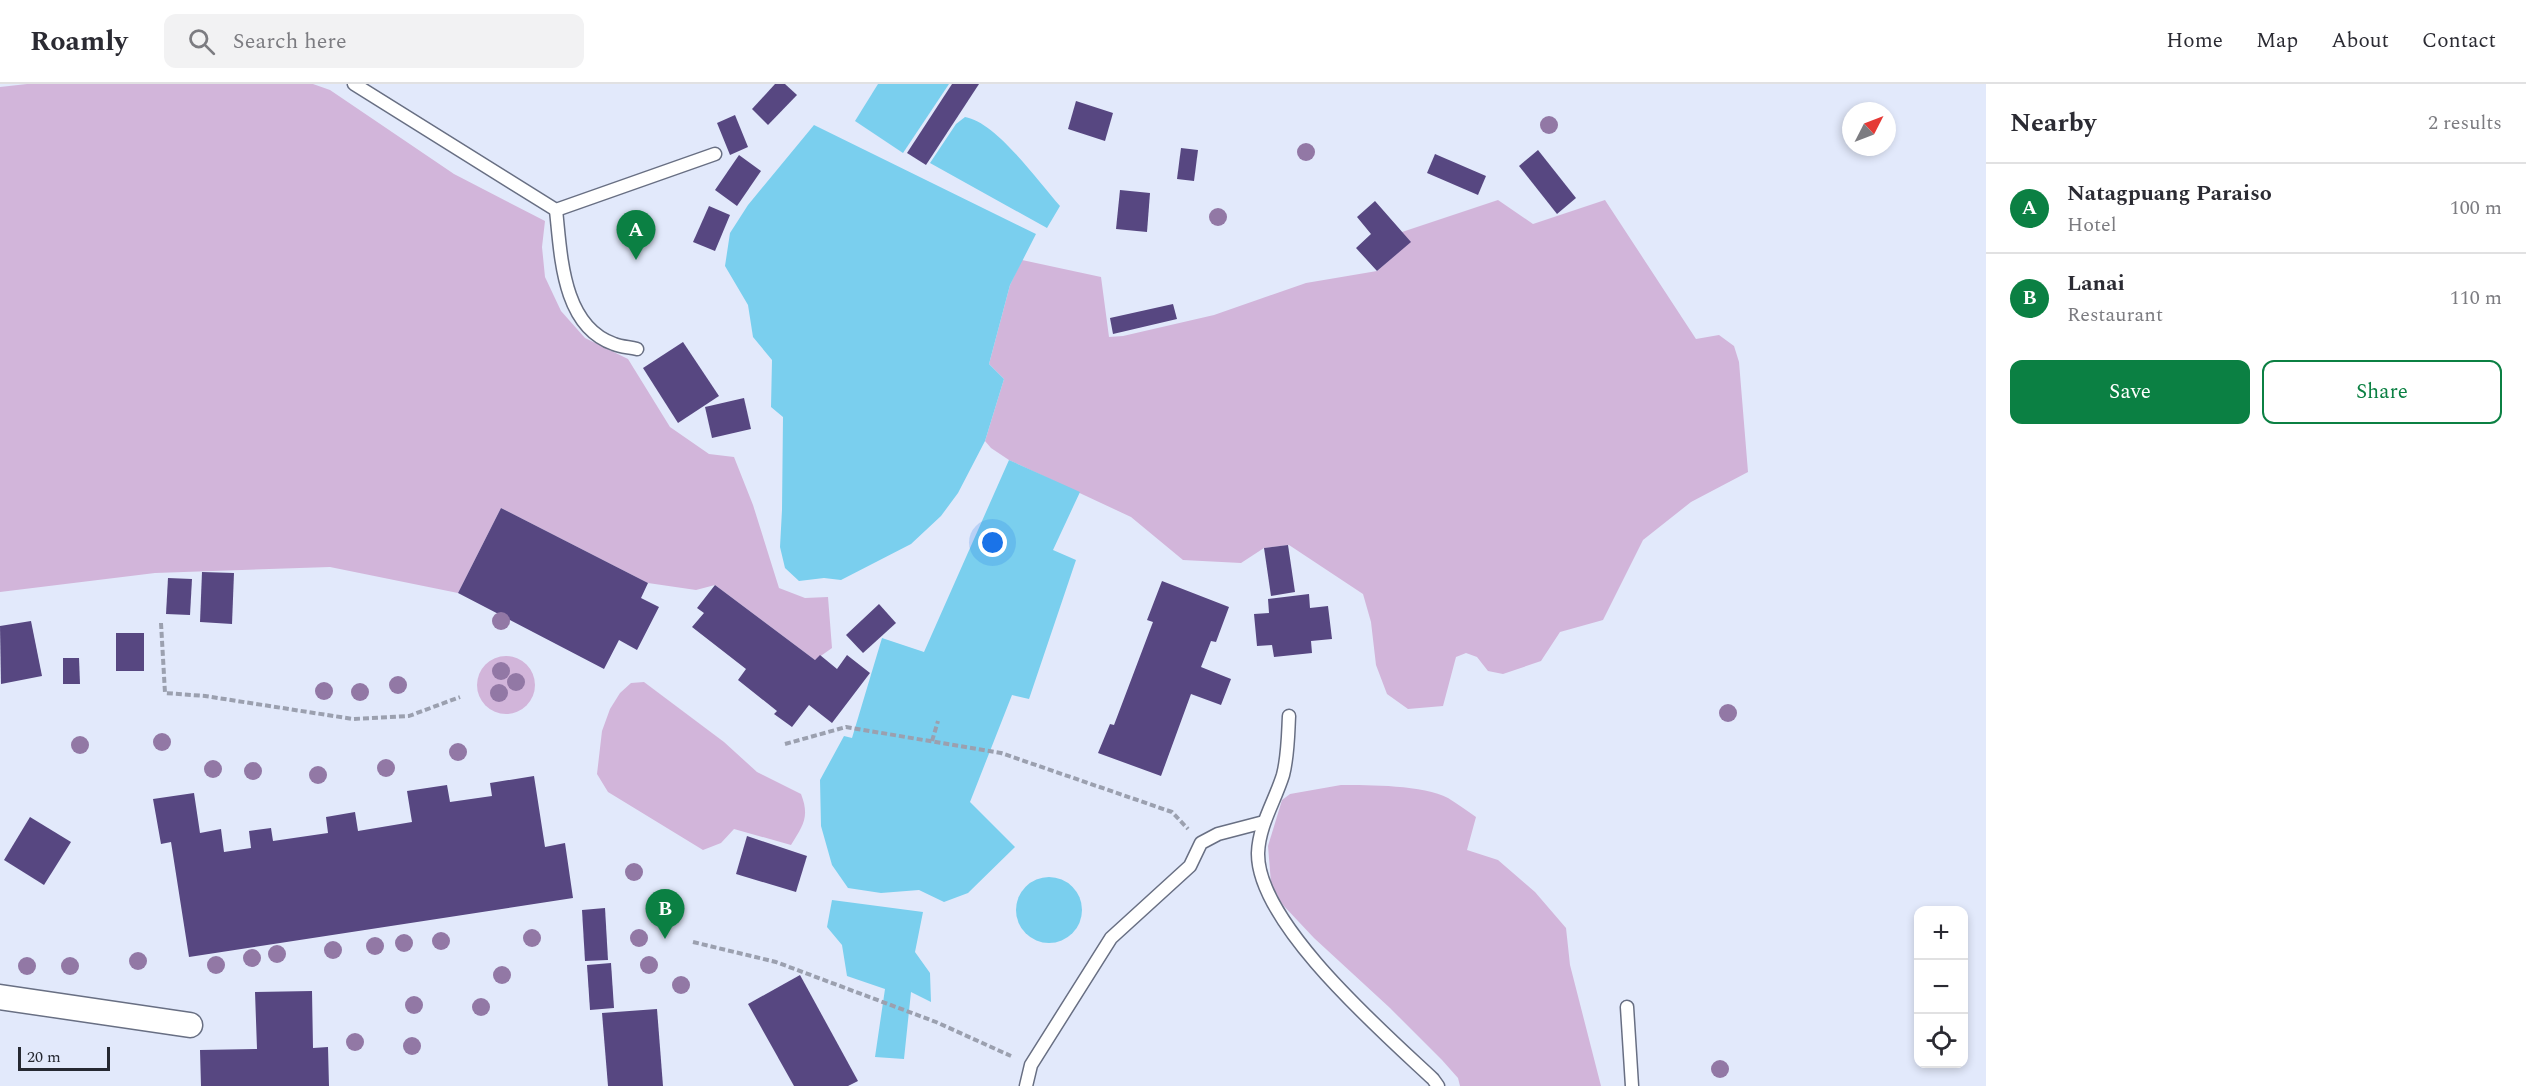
<!DOCTYPE html>
<html lang="en">
<head>
<meta charset="utf-8">
<style>
  :root { --surface:#fff; --page:#f2f2f3; --text:#2b2b33; --muted:#7c7c81; --line:#e1e1e2; --accent:#0b8043 }
  body { margin:0; font-family:Spectral,serif; background:var(--page); color:var(--text) }
  .controls { position:absolute; right:18px; bottom:18px; display:grid; overflow:hidden; border-radius:12px; box-shadow:0 3px 9px #0003 }
  .controls button { width:54px; height:54px; display:grid; place-items:center; padding:0; border:0; border-bottom:2px solid var(--line); background:var(--surface); color:var(--text); font:30px sans-serif }
  .compass { position:absolute; left:1842px; top:18px; width:54px; height:54px; border-radius:50%; background:var(--surface); box-shadow:0 3px 9px #0003; rotate:48deg }
  .scale { position:absolute; left:18px; bottom:15px; width:92px; box-sizing:border-box; padding-left:6px; border:3px solid #252831; border-top:0; font-size:16px; line-height:21px; white-space:nowrap; color:#252831; -webkit-text-stroke:4px #e2e9fb; paint-order:stroke }
  .you { position:absolute; left:993px; top:459px; width:21px; height:21px; margin:-15px; border:4px solid #fff; border-radius:50%; background:#1a73e8; box-shadow:0 0 0 9px #1a73e833 }
  .badge { display:grid; place-items:center; width:39px; height:39px; border-radius:50%; background:var(--accent); color:#fff; font-size:20px; font-weight:700 }
  .pin { position:absolute; translate:-50% -50px; filter:drop-shadow(0 2px 3px #0008) }
  .pin::after { content:''; position:absolute; top:32px; width:21px; height:18px; background:inherit; clip-path:polygon(0 0,100% 0,50% 100%) }
  .list { margin:0; padding:0; list-style:none }
  h2 { display:flex; justify-content:space-between; align-items:center; height:78px; margin:0; padding:0 24px; font-size:26px }
  h2 small { font-size:20px; font-weight:400; color:var(--muted) }
  .list li { display:grid; grid-template-columns:39px 1fr auto; gap:18px; align-items:center; box-sizing:border-box; height:90px; padding:0 24px; border-top:2px solid var(--line) }
  .list b { display:block; font-size:22px; white-space:nowrap }
  .list p { margin:0; font-size:20px; white-space:nowrap; color:var(--muted) }
  .list em { font-size:20px; font-style:normal; color:var(--muted) }
  .actions { display:flex; gap:12px; padding:18px 24px }
  .actions a { flex:1; padding:14px 0; border:2px solid var(--accent); border-radius:12px; text-align:center; font-size:21px; color:var(--accent) }
  .actions .main { background:var(--accent); color:#fff }
  .icon { flex:none; width:33px; height:33px; fill:none; stroke:currentColor; stroke-width:2; stroke-linecap:round; stroke-linejoin:round }
  .map { position:relative; flex:none; width:1986px; height:1002px; overflow:hidden }
  header { display:flex; align-items:center; gap:36px; box-sizing:border-box; height:84px; padding:0 30px; background:var(--surface); border-bottom:2px solid var(--line) }
  header strong { font-size:28px }
  nav { display:flex; gap:33px; margin-inline-start:auto; font-size:21px }
  .search { width:420px; height:54px; background:var(--page); display:flex; align-items:center; gap:15px; box-sizing:border-box; padding:0 21px; border-radius:12px; color:var(--muted); font-size:22px }
  main { display:flex }
  aside { flex:1; background:var(--surface) }
  .map>svg:first-child { display:block }
</style>
</head>
<body>
<header>
<strong>Roamly</strong>
<div class="search"><svg class="icon" aria-label="search" viewBox="0 0 24 24"><circle cx="10" cy="10" r="6"/><path d="M15 15l6 6"/></svg>Search here</div>
<nav><a>Home</a><a>Map</a><a>About</a><a>Contact</a></nav>
</header>
<main>
<div class="map">
<svg width="1986" height="1002" viewBox="0 0 1986 1002">
  <rect width="100%" height="100%" fill="#e2e9fb"/>
  <g fill="#d2b5da">
    <polygon points="27,0 313,0 330,6 454,90 545,137 542,163 545,193 561,227 585,254 628,275 670,343 709,370 734,373 753,421 779,504 805,514 828,513 832,564 815,576 715,501 696,506 648,499 501,424 458,509 330,483 155,489 0,508 0,3"/>
    <polygon points="1498,116 1533,140 1605,116 1696,255 1719,251 1734,262 1739,278 1748,388 1691,418 1643,456 1603,536 1560,548 1541,577 1503,590 1488,587 1477,573 1466,569 1456,573 1443,622 1408,625 1387,610 1376,581 1371,538 1363,510 1289,461 1264,464 1241,479 1183,476 1131,433 1009,376 991,364 985,357 1004,295 989,280 1010,201 1022,176 1101,193 1109,253 1123,252 1214,231 1306,199 1377,187 1410,158 1402,148"/>
    <circle cx="506" cy="601" r="29"/>
    <path d="M644,598L724,658L757,688L801,710C810,733 803,741 791,761L734,745L721,759L703,766L608,708L597,690L602,647L610,625L620,609L631,599Z"/>
    <path d="M1341,701C1369,701 1424,701 1448,714C1458,720 1467,727 1476,733L1467,766L1498,776L1535,808L1566,844L1570,881L1601,1002H1460L1458,994L1442,976L1390,924L1314,854L1282,820L1271,799L1268,762L1282,716L1290,710Z"/>
  </g>
  <g fill="#7acfee">
    <polygon points="878,0 949,0 903,69 855,37"/>
    <path d="M965,33C996,38 1038,97 1060,122L1047,144L930,79L956,40Z"/>
    <polygon points="814,41 1036,150 1010,201 989,280 1004,295 985,357 958,409 941,432 911,460 841,496 824,494 799,497 785,484 780,463 782,426 783,333 771,323 772,276 753,253 748,221 725,182 730,149 748,121"/>
    <polygon points="1009,376 1080,408 1053,466 1076,476 1029,615 1012,611 970,718 1015,763 968,809 944,818 919,806 881,809 848,804 832,781 821,742 820,696 844,652 852,654 882,554 924,568"/>
    <circle cx="1049" cy="826" r="33"/>
    <polygon points="832,816 923,828 915,868 930,889 931,918 911,908 904,975 875,973 885,905 847,892 842,861 827,843"/>
  </g>
  <g fill="#574781">
    <polygon points="775,0 785,0 797,11 768,41 752,25"/>
    <polygon points="952,0 979,0 926,81 907,69"/>
    <polygon points="1076,17 1113,29 1105,57 1068,45"/>
    <polygon points="735,31 748,63 730,71 717,39"/>
    <polygon points="1181,64 1198,66 1194,97 1177,95"/>
    <polygon points="1538,66 1576,114 1557,130 1519,82"/>
    <polygon points="1435,70 1486,92 1478,111 1427,89"/>
    <polygon points="739,71 761,87 737,122 715,106"/>
    <polygon points="1120,106 1150,109 1147,148 1116,145"/>
    <polygon points="1375,117 1411,158 1377,187 1356,164 1371,150 1357,133"/>
    <polygon points="709,122 730,131 715,167 693,158"/>
    <polygon points="1173,220 1177,235 1113,250 1110,234"/>
    <polygon points="683,258 719,312 678,339 643,284"/>
    <polygon points="744,314 751,345 712,354 705,323"/>
    <polygon points="501,424 648,499 641,514 659,523 637,566 619,556 604,585 458,509"/>
    <polygon points="1288,461 1295,508 1271,512 1264,464"/>
    <polygon points="202,488 234,489 232,540 200,538"/>
    <polygon points="168,494 192,495 190,531 166,530"/>
    <polygon points="1162,497 1229,523 1216,558 1211,557 1201,583 1231,595 1221,621 1191,610 1161,692 1098,669 1110,640 1114,641 1153,538 1147,536"/>
    <polygon points="715,501 815,576 820,571 837,585 847,571 870,589 832,639 809,621 792,643 774,630 777,627 738,596 746,585 692,543 704,529 697,524"/>
    <polygon points="1309,510 1310,524 1328,522 1332,555 1311,557 1312,569 1274,573 1272,561 1257,562 1254,530 1269,529 1268,515"/>
    <polygon points="879,520 896,539 863,569 846,551"/>
    <polygon points="31,537 42,592 1,600 0,542"/>
    <rect x="116" y="549" width="28" height="38"/>
    <polygon points="63,574 79,574 80,600 63,600"/>
    <polygon points="534,692 545,763 565,759 573,814 189,873 171,758 161,760 153,715 194,709 200,749 221,745 224,768 251,764 249,747 271,744 273,757 328,749 326,733 355,728 358,747 412,738 407,707 447,701 450,718 492,712 490,699"/>
    <polygon points="30,733 71,758 44,801 4,776"/>
    <polygon points="747,752 807,772 796,808 736,790"/>
    <polygon points="605,824 608,876 585,877 582,826"/>
    <polygon points="611,879 614,924 590,926 587,881"/>
    <polygon points="800,891 858,997 848,1002 794,1002 748,920"/>
    <polygon points="312,907 313,964 328,963 329,1002 201,1002 200,966 257,965 255,908"/>
    <polygon points="657,925 663,1002 608,1002 602,929"/>
  </g>
  <g fill="none" stroke-linecap="round" stroke-linejoin="round">
    <defs>
      <g id="service">
        <polyline points="354,0 556,126 715,70"/>
        <path d="M556,126C561,171 562,242 614,260C621,263 629,263 637,265"/>
        <path d="M1289,632C1288,652 1288,672 1283,691C1275,717 1259,741 1258,769C1257,839 1383,948 1433,995L1438,1002"/>
        <polyline points="1627,923 1632,1002"/>
        <polyline points="1026,1002 1031,981 1111,854 1190,782 1201,759 1218,750 1264,738"/>
      </g>
      <polyline id="minor" points="0,913 190,941"/>
    </defs>
    <use href="#service" stroke="#686f83" stroke-width="15"/>
    <use href="#minor" stroke="#686f83" stroke-width="27"/>
    <g stroke="#9ba0af" stroke-width="4" stroke-dasharray="6 3" stroke-linecap="butt">
      <polyline points="161,539 165,609 205,612 353,635 409,632 460,613"/>
      <polyline points="932,657 938,637"/>
      <polyline points="785,660 846,643 1001,669 1172,728 1188,745"/>
      <polyline points="693,858 776,878 936,938 1011,972"/>
    </g>
    <use href="#service" stroke="#fff" stroke-width="12"/>
    <use href="#minor" stroke="#fff" stroke-width="24"/>
  </g>
  <g fill="#9278a5">
    <circle cx="1549" cy="41" r="9"/>
    <circle cx="1306" cy="68" r="9"/>
    <circle cx="1218" cy="133" r="9"/>
    <circle cx="501" cy="537" r="9"/>
    <circle cx="501" cy="587" r="9"/>
    <circle cx="516" cy="598" r="9"/>
    <circle cx="398" cy="601" r="9"/>
    <circle cx="324" cy="607" r="9"/>
    <circle cx="360" cy="608" r="9"/>
    <circle cx="499" cy="609" r="9"/>
    <circle cx="1728" cy="629" r="9"/>
    <circle cx="162" cy="658" r="9"/>
    <circle cx="80" cy="661" r="9"/>
    <circle cx="458" cy="668" r="9"/>
    <circle cx="386" cy="684" r="9"/>
    <circle cx="213" cy="685" r="9"/>
    <circle cx="253" cy="687" r="9"/>
    <circle cx="318" cy="691" r="9"/>
    <circle cx="634" cy="788" r="9"/>
    <circle cx="532" cy="854" r="9"/>
    <circle cx="639" cy="854" r="9"/>
    <circle cx="441" cy="857" r="9"/>
    <circle cx="404" cy="859" r="9"/>
    <circle cx="375" cy="862" r="9"/>
    <circle cx="333" cy="866" r="9"/>
    <circle cx="277" cy="870" r="9"/>
    <circle cx="252" cy="874" r="9"/>
    <circle cx="138" cy="877" r="9"/>
    <circle cx="216" cy="881" r="9"/>
    <circle cx="649" cy="881" r="9"/>
    <circle cx="27" cy="882" r="9"/>
    <circle cx="70" cy="882" r="9"/>
    <circle cx="502" cy="891" r="9"/>
    <circle cx="681" cy="901" r="9"/>
    <circle cx="414" cy="921" r="9"/>
    <circle cx="481" cy="923" r="9"/>
    <circle cx="355" cy="958" r="9"/>
    <circle cx="412" cy="962" r="9"/>
    <circle cx="1720" cy="985" r="9"/>
  </g>
</svg>
<div class="controls">
<button>+</button>
<button>−</button>
<button><svg class="icon" aria-label="locate" viewBox="0 0 24 24"><circle cx="12" cy="12" r="6"/><path d="M12 2v4M12 18v4M2 12h4M18 12h4"/></svg></button>
</div>
<svg class="compass" viewBox="-18 -18 36 36"><path d="M0-13l5 13h-10z" fill="#e53935"/><path d="M0 13l5-13h-10z" fill="#7c7c81"/></svg>
<div class="scale">20 m</div>
<div class="you"></div>
<div class="pin badge" style="left:636px;top:176px">A</div>
<div class="pin badge" style="left:665px;top:855px">B</div>
</div>
<aside>
<h2>Nearby<small>2 results</small></h2>
<ul class="list">
<li><span class="badge">A</span><div><b>Natagpuang Paraiso</b><p>Hotel</p></div><em>100 m</em></li>
<li><span class="badge">B</span><div><b>Lanai</b><p>Restaurant</p></div><em>110 m</em></li>
</ul>
<div class="actions"><a class="main">Save</a><a>Share</a></div>
</aside>
</main>
</body>
</html>
